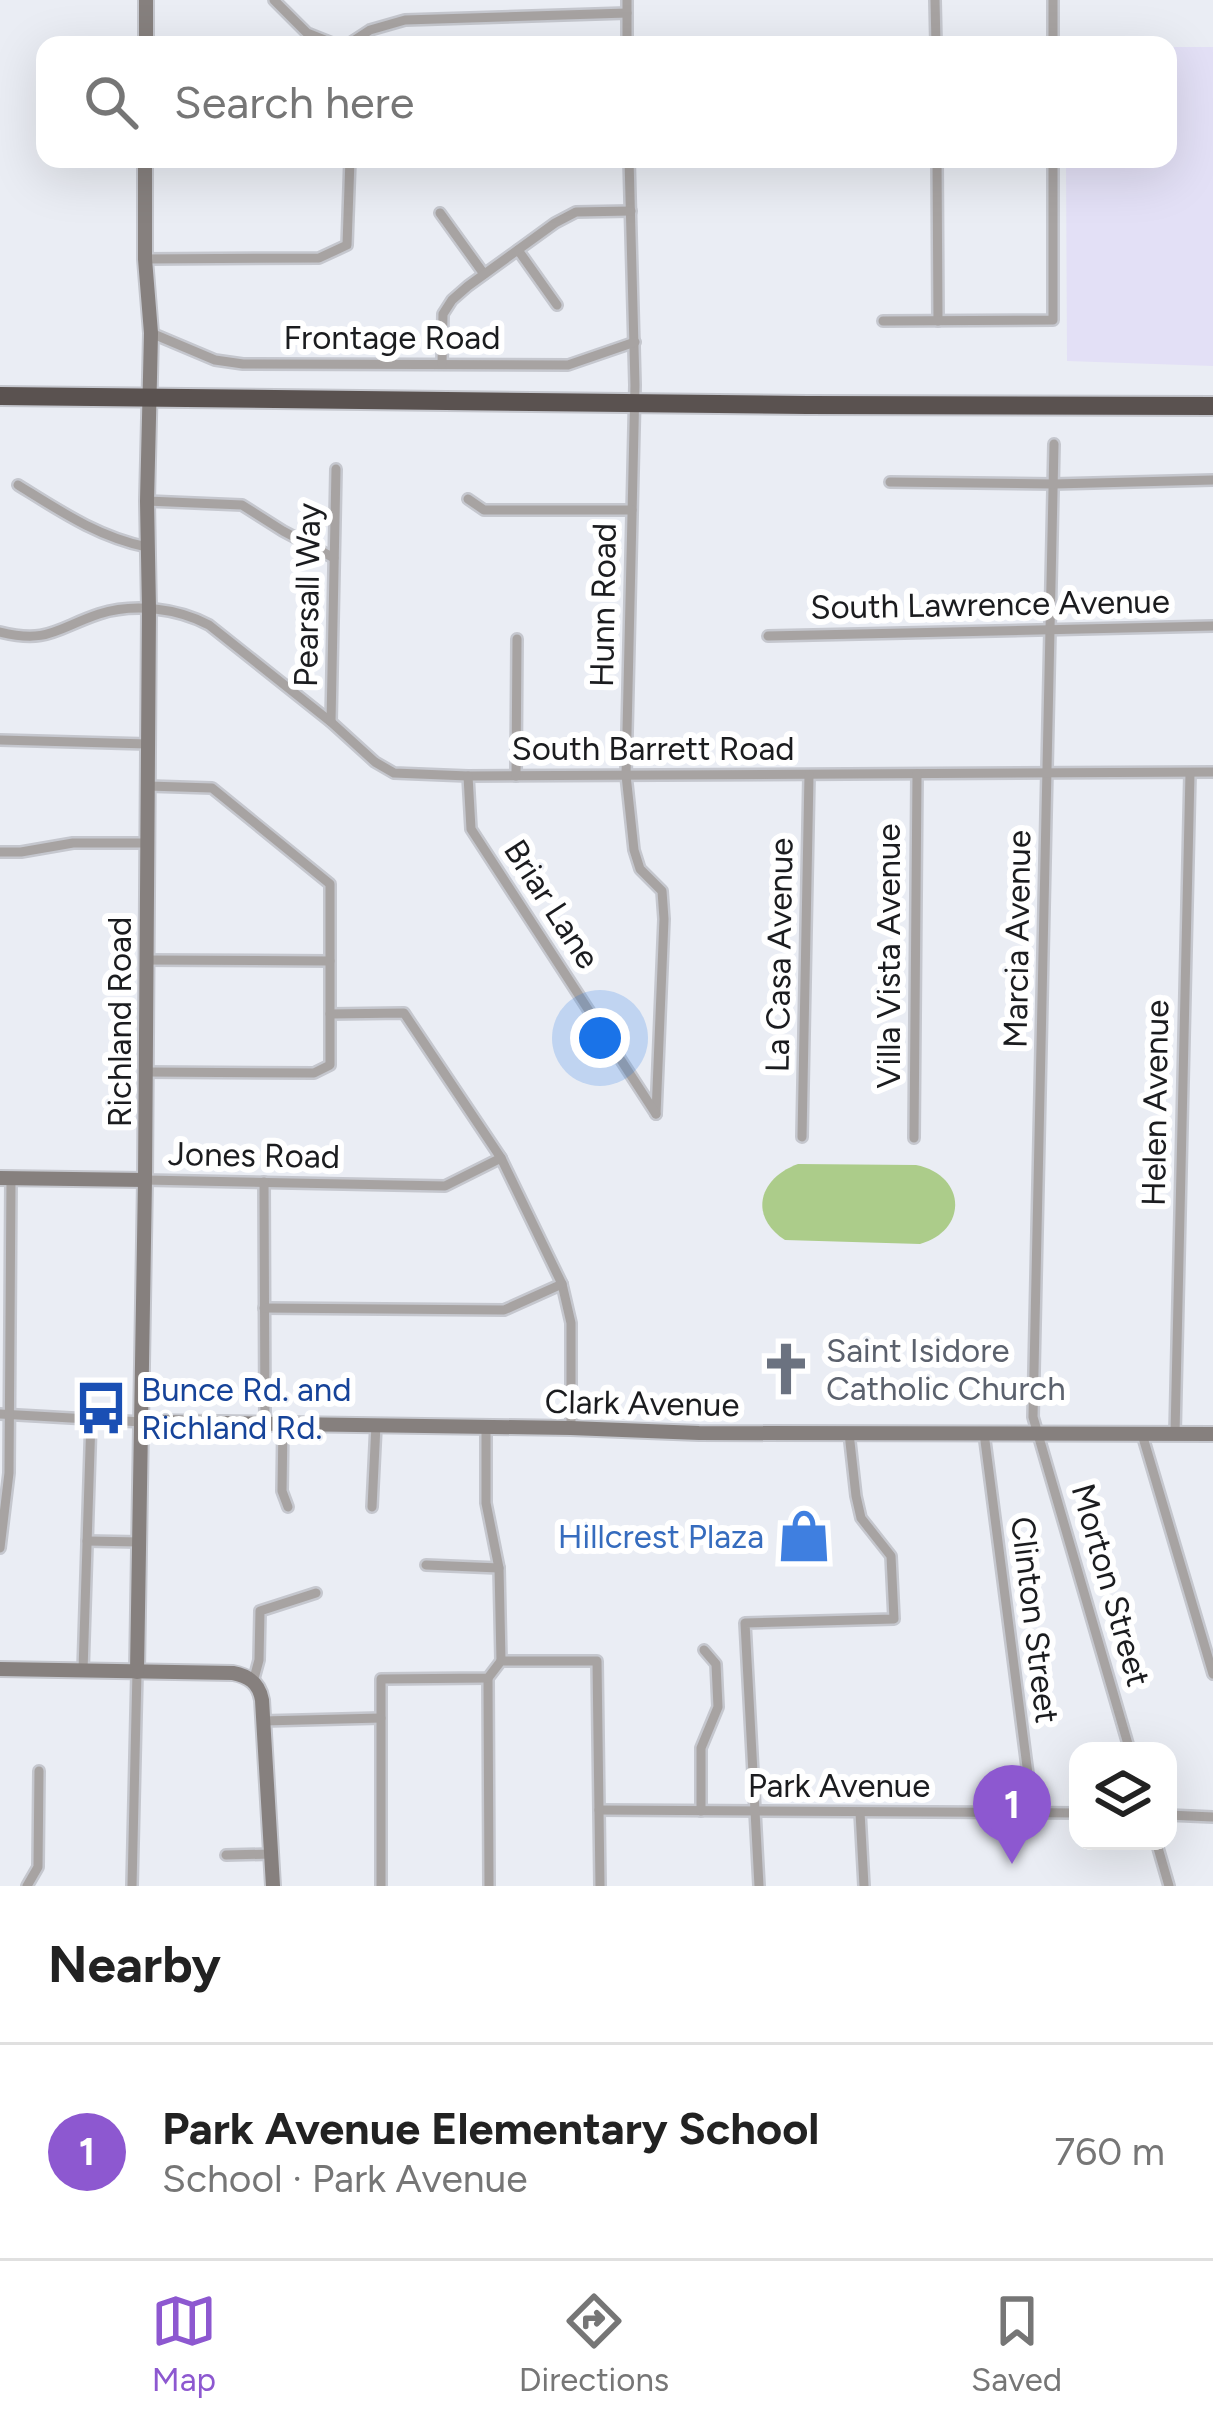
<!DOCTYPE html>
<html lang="en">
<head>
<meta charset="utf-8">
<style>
  :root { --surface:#fff; --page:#f6f6f6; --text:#222; --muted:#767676; --line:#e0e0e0; --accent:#8d58d0 }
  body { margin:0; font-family:Figtree,sans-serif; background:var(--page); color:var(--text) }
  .controls { position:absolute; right:36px; bottom:36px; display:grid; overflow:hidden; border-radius:24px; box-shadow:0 12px 48px #0002 }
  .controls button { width:108px; height:108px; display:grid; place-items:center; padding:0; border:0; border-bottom:3px solid var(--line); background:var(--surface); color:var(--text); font:60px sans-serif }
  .you { position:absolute; left:600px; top:1038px; width:42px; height:42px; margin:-30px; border:9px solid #fff; border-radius:50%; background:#1a73e8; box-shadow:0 0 0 18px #1a73e833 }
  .badge { display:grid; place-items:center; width:78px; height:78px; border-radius:50%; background:var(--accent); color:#fff; font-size:39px; font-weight:700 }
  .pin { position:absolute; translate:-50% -99px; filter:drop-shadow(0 3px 6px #0008) }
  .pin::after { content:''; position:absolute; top:63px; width:42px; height:36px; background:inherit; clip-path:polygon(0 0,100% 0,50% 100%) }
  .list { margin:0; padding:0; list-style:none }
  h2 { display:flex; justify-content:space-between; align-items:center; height:156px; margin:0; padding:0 48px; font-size:51px }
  h2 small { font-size:39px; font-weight:400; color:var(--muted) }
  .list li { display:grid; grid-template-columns:78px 1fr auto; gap:36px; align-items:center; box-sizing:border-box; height:216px; padding:0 48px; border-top:3px solid var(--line) }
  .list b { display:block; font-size:45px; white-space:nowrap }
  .list p { margin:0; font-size:39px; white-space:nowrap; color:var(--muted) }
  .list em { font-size:39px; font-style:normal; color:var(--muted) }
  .icon { flex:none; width:66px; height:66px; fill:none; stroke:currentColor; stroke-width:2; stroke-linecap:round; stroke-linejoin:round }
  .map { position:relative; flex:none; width:1213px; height:1886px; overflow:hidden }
  .search { position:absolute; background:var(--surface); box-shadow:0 12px 48px #0002; left:36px; right:36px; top:36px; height:132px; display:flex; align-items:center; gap:30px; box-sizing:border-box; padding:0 42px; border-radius:24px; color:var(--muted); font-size:45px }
  .sheet { height:372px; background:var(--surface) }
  nav { display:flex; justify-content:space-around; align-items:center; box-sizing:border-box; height:168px; border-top:3px solid var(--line); background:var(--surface); font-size:33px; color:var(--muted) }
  nav a { display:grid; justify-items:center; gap:6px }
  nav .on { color:var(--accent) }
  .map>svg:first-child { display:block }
</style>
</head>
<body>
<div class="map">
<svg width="1213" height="1886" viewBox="0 0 1213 1886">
  <rect width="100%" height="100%" fill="#eaedf4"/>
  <polygon fill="#e3e0f6" points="1168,47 1213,47 1213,366 1067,361 1066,159 1168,159"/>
  <path fill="#accc8a" d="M798,1164L916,1165C966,1175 969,1230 920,1244L785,1240C748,1216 759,1178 798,1164Z"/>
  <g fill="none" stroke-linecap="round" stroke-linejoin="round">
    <defs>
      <g id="street">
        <polyline points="274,0 307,33 337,45"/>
        <polyline points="935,0 936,45"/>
        <polyline points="347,45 370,30 405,20 627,13"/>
        <polyline points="627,45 627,0"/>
        <polyline points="1053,45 1053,0"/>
        <polyline points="629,159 635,385 626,775 634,850 640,869 662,891 664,919 656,1114"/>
        <polyline points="937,159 938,321"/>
        <polyline points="440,213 484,274"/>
        <polyline points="518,250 557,305"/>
        <polyline points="145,259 319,258 347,245 350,159"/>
        <polyline points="883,321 1053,320 1053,159"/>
        <polyline points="151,333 215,360 243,364 568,365 635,342"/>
        <polyline points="442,364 443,314 452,300 468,286 555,223 576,212 631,211"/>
        <polyline points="1054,444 1033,1417 1130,1751"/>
        <polyline points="890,482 1054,484 1213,480"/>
        <path d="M18,485C60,511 98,537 147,547"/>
        <polyline points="468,499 484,510 632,510"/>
        <polyline points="147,501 242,505 283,531 334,558"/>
        <path d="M0,632C48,644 57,628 99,614C134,603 177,608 209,625L331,722L375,762L394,773L468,776L1213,772"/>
        <polyline points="768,636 1213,626"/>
        <polyline points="331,722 336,469"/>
        <polyline points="0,740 148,744"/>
        <polyline points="468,776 471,829 656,1114"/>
        <polyline points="516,776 517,639"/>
        <polyline points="0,852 21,852 73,843 147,843"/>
        <polyline points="146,960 330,961"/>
        <polyline points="330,1014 404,1013 501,1158 562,1284 571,1323 571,1428"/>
        <polyline points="146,1072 314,1073 330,1065 330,884 212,788 148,786"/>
        <polyline points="802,1137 809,775"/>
        <polyline points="914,1138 917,774"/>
        <polyline points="145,1180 445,1186 501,1158"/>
        <polyline points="264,1182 265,1424"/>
        <polyline points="264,1308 504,1310 562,1284"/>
        <polyline points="0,1414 142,1422"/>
        <polyline points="283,1424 282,1491 288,1507"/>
        <polyline points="486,1427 486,1503 499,1568 501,1661"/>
        <polyline points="984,1433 1033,1813"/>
        <polyline points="1142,1434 1213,1674"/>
        <polyline points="1175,1434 1190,773"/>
        <polyline points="372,1507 376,1425"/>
        <polyline points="87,1541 140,1542"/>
        <polyline points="0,1548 9,1473 11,1178"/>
        <polyline points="426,1565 499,1568"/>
        <polyline points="83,1671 91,1418"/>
        <polyline points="488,1678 489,1886"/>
        <polyline points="253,1682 259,1660 260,1611 316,1593"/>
        <polyline points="263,1721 381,1718"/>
        <polyline points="599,1810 1078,1813"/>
        <polyline points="701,1811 701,1748 718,1707 716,1664 704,1650"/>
        <polyline points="860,1812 864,1886"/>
        <polyline points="1168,1815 1213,1817"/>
        <polyline points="1156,1841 1169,1886"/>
        <polyline points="226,1855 271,1854"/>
        <polyline points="27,1886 38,1867 39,1771"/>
        <polyline points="132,1886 137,1672"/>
        <polyline points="381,1886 381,1679 488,1678 501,1661 597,1661 600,1886"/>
        <polyline points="759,1886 745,1623 894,1619 891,1556 861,1518 856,1496 849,1433"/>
      </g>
      <g id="secondary">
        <polyline points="146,45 146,0"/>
        <polyline points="0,1178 145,1180"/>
        <polyline points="142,1422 571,1428 699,1433 1213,1434"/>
        <path d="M0,1669L233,1673C249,1676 259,1683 262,1700L273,1886"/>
        <polyline points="137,1672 145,1180 149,609 147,501 150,377 151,333 145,259 145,159"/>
      </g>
      <polyline id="highway" points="0,396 807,405 1213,406"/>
    </defs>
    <use href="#street" stroke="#c5c7ce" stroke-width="14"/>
    <use href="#secondary" stroke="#c5c7ce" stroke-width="18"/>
    <use href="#highway" stroke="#c5c7ce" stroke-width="22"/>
    <use href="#street" stroke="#a7a3a2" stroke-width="9"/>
    <use href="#secondary" stroke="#86807e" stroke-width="14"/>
    <use href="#highway" stroke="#5a5250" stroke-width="18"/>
  </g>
  <defs>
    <symbol id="church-bare" viewBox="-9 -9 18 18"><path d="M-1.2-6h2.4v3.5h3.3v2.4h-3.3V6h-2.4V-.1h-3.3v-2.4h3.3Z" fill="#6b7280" stroke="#fff" stroke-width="2.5" paint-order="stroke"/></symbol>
    <symbol id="bus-bare" viewBox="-9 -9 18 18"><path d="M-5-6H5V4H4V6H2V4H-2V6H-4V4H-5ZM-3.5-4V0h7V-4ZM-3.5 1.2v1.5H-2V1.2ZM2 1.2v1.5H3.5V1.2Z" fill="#1a4fb4" stroke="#fff" stroke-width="2.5" paint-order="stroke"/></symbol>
    <symbol id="shop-bare" viewBox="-9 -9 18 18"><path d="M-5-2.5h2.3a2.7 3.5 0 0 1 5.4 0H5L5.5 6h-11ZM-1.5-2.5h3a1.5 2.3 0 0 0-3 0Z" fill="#3f7fe0" stroke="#fff" stroke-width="2.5" paint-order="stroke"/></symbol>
  </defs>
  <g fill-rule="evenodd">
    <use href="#church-bare" x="748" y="1331" width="76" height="76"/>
    <use href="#bus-bare" x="63" y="1370" width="76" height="76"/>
    <use href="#shop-bare" x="766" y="1498" width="76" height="76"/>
  </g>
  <g text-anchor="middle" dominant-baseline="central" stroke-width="12" stroke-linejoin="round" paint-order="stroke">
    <g font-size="33" fill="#1b1c1f" stroke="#fff">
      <text x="392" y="337">Frontage Road</text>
      <text transform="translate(307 595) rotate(-89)">Pearsall Way</text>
      <text transform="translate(990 604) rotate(-1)">South Lawrence Avenue</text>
      <text transform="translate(603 605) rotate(-89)">Hunn Road</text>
      <text x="653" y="748">South Barrett Road</text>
      <text transform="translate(552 904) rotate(57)">Briar Lane</text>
      <text transform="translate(1017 939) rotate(-89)">Marcia Avenue</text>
      <text transform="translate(779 955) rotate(-89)">La Casa Avenue</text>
      <text transform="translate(888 956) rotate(-90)">Villa Vista Avenue</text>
      <text transform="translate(119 1022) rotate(-90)">Richland Road</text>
      <text transform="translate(1155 1103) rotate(-89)">Helen Avenue</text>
      <text transform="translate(254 1155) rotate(1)">Jones Road</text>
      <text transform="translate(642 1403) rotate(1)">Clark Avenue</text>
      <text transform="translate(1111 1585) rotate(74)">Morton Street</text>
      <text transform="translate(1035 1620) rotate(83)">Clinton Street</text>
      <text x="839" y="1785">Park Avenue</text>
    </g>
    <g font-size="33" fill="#5b616d" stroke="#fff" text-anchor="start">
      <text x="826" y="1350">Saint Isidore<tspan x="826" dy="38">Catholic Church</tspan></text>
    </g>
    <g font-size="33" fill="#164399" stroke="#fff" text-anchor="start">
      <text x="141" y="1389">Bunce Rd. and<tspan x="141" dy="38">Richland Rd.</tspan></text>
    </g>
    <g font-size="33" fill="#366cbe" stroke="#fff" text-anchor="end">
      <text x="764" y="1536">Hillcrest Plaza</text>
    </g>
  </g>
</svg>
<div class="controls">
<button><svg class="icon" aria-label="layers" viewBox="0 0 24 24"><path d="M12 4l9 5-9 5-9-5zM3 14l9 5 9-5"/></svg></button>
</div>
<div class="you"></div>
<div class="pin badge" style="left:1012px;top:1864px">1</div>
<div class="search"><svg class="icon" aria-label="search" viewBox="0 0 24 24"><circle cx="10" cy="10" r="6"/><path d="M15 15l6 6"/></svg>Search here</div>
</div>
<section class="sheet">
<h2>Nearby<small></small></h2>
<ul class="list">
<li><span class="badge">1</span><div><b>Park Avenue Elementary School</b><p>School · Park Avenue</p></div><em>760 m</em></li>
</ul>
</section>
<nav>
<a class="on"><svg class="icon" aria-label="map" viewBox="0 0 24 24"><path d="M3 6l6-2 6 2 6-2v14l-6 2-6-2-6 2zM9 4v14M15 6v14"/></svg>Map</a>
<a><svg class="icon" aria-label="directions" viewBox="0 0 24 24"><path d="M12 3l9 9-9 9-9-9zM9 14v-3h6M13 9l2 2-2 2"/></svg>Directions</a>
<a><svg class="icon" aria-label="saved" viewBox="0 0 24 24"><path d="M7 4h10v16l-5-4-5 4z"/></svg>Saved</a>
</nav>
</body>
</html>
